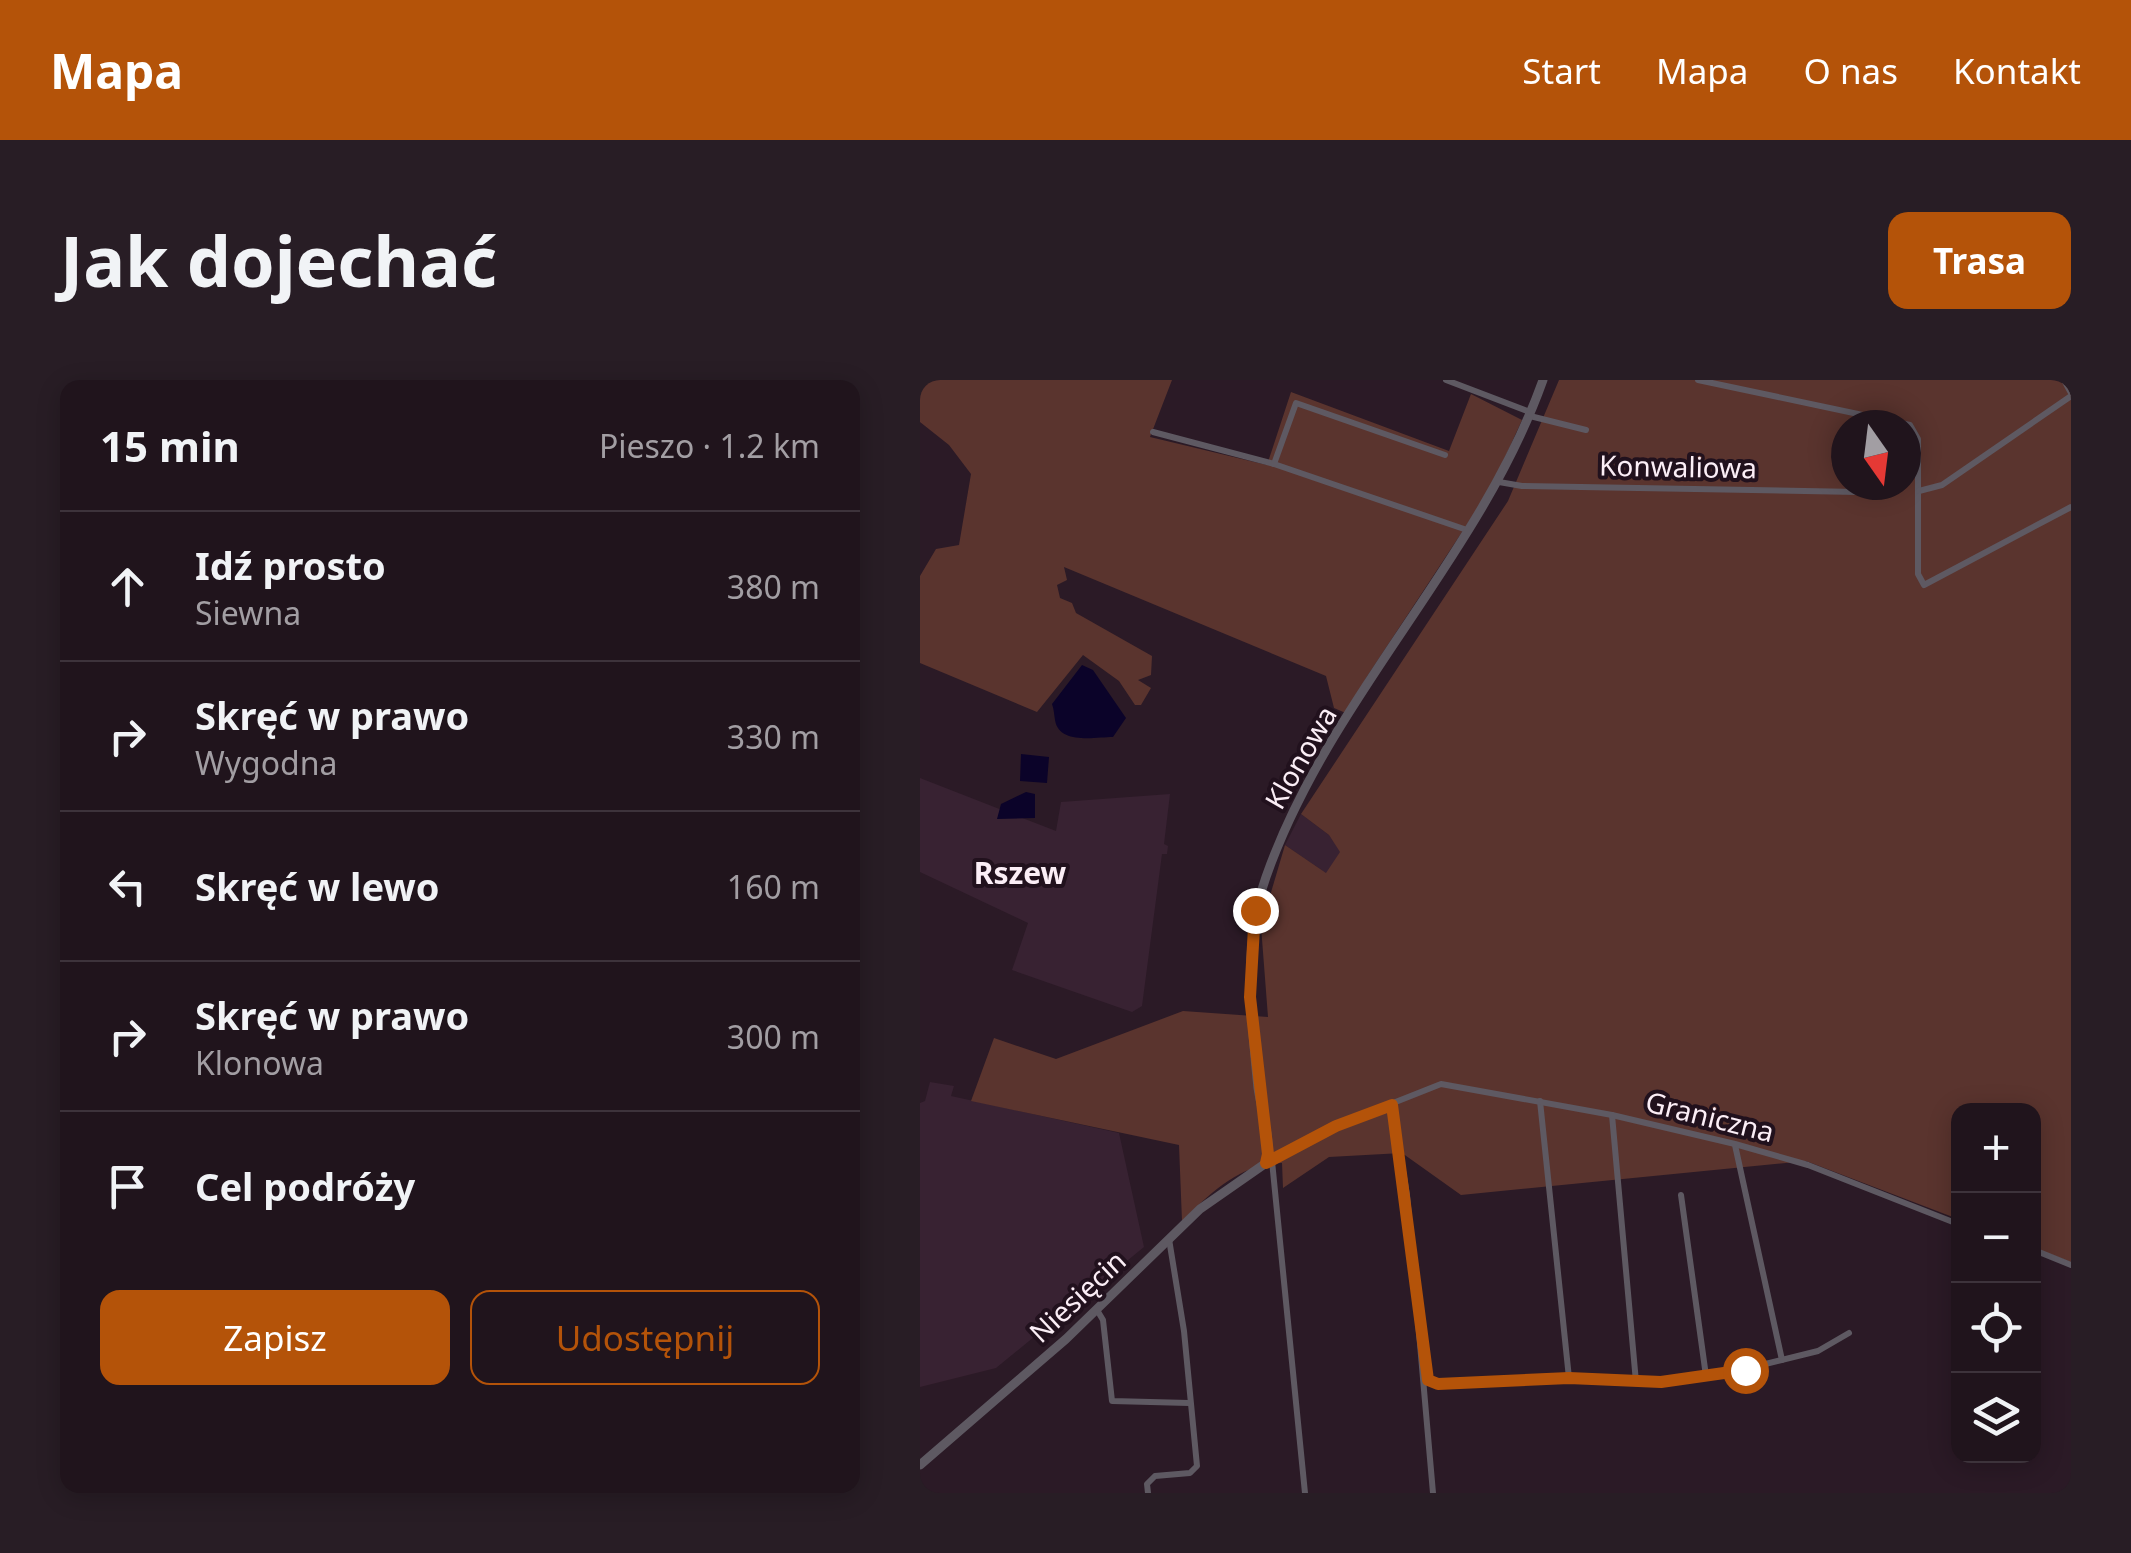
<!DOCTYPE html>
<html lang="pl">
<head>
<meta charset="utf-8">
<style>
  :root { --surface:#20141c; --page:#281d25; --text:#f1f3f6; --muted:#a29ea3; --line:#3d333b; --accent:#b45309 }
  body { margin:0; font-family:"Noto Sans",sans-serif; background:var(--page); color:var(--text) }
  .controls { position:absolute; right:30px; bottom:30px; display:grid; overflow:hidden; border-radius:20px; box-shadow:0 5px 25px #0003 }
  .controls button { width:90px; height:90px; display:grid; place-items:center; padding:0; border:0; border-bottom:2px solid var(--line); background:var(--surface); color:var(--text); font:50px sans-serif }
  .compass { position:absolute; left:911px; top:30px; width:90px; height:90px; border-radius:50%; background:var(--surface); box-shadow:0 5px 25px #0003; rotate:166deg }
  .stop { position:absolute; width:30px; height:30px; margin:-22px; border:8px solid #b45309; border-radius:50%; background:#fff }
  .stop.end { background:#b45309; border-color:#fff; box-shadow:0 2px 10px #0008 }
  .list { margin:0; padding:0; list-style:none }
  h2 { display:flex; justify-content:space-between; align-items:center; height:130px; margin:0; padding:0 40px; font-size:42px }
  h2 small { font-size:32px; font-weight:400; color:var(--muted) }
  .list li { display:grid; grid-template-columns:65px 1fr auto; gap:30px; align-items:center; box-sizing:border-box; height:150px; padding:0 40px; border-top:2px solid var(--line) }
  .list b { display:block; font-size:38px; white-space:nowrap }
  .list p { margin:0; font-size:32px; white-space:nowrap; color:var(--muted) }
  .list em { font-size:32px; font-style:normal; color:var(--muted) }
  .actions { display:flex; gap:20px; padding:30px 40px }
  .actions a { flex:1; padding:22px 0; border:2px solid var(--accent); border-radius:20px; text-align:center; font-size:35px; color:var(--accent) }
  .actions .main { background:var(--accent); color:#fff }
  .icon { flex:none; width:55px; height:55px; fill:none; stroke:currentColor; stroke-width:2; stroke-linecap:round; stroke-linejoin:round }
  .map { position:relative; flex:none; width:1151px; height:1113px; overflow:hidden; border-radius:20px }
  header { display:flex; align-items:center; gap:60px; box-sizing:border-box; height:140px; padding:0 50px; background:var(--accent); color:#fff }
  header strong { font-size:48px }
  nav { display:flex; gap:55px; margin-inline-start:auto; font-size:35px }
  .intro { display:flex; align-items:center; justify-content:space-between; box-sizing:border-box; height:240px; padding:0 60px }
  h1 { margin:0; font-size:70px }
  .button { padding:25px 45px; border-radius:20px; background:var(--accent); color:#fff; font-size:35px; font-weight:700 }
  main { display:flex; gap:60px; padding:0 60px }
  aside { flex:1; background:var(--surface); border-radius:20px; box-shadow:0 5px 25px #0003 }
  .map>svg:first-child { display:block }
</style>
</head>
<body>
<header>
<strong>Mapa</strong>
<nav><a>Start</a><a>Mapa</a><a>O nas</a><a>Kontakt</a></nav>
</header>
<div class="intro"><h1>Jak dojechać</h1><a class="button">Trasa</a></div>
<main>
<aside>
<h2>15 min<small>Pieszo · 1.2 km</small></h2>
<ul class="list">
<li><svg class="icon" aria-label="ahead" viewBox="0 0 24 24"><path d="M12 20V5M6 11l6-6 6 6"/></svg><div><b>Idź prosto</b><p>Siewna</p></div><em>380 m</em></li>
<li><svg class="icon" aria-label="right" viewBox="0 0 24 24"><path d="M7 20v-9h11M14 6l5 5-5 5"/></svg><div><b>Skręć w prawo</b><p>Wygodna</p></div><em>330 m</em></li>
<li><svg class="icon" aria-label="left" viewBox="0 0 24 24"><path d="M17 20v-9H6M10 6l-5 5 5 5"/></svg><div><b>Skręć w lewo</b></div><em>160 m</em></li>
<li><svg class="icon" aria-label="right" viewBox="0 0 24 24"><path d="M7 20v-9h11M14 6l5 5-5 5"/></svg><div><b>Skręć w prawo</b><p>Klonowa</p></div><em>300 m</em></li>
<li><svg class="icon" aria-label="arrive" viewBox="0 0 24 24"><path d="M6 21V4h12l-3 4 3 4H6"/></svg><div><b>Cel podróży</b></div></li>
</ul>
<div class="actions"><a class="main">Zapisz</a><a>Udostępnij</a></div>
</aside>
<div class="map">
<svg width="1151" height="1113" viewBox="0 0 1151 1113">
  <rect width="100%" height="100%" fill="#2b1a26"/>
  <g fill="#382232">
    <polygon points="0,398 136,451 141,422 250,414 244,464 248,466 247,474 242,474 222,626 212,632 92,590 108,543 0,492"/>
    <polygon points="381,434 409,455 421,472 407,494 365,465"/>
    <polygon points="10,702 34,706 31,716 199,753 224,867 76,988 0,1007 0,723 5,721"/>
  </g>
  <g fill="#5a342e" fill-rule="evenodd">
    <polygon points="0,0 252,0 230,57 347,85 371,12 529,71 551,14 602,40 571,108 446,298 428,334 414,328 406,296 144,187 147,200 137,205 140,218 152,223 156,233 232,276 231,295 218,300 231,308 221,325 215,325 199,301 163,275 117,332 0,283 0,196 16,169 39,165 51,94 29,65 0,42"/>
    <path d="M639,0H1151V882L1114,868V731H1038V839L886,781L541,815L482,773L409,777L363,808L362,783C319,784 291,813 262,841L259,765L51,721L74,658L136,679L263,631L348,637L341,546L365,465L406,493L420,472L409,455L381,434L588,121ZM926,45H986V105H926Z"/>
  </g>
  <g fill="#0b0329">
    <path d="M162,285L173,290L206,338L193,357C175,357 139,365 135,340C134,335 134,329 132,324Z"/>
    <polygon points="101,374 129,377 127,403 100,401"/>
    <polygon points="106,412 115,414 115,438 77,439 81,424"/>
  </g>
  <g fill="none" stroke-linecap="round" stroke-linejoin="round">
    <g stroke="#5e5962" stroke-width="6">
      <polyline points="526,0 610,32"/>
      <polyline points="778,0 990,45 998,59 998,194 1004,205 1151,127"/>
      <polyline points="1144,0 1151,13"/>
      <polyline points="610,36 666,50"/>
      <polyline points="233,52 354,84 547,150"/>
      <polyline points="354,84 376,23 525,75"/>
      <polyline points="579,102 602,106 938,112"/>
      <polyline points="999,111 1022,105 1151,16"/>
      <polyline points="620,721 649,998"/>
      <polyline points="472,725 487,815 513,1113"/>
      <polyline points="692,735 716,1002"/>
      <polyline points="815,765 862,980"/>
      <polyline points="352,781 385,1113"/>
      <polyline points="346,783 415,746 521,704 692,735 815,764 888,785 1038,844"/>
      <polyline points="761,815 786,996"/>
      <polyline points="1114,870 1151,885"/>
      <polyline points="177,930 183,940 192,1021 269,1023"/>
      <polyline points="504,994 519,1004 649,998 741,1002 825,989 898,971 929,953"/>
      <polyline points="228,1113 227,1104 235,1096 270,1093 277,1086 264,951 249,859"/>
    </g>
    <path stroke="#5e5962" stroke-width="9" d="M0,1085L146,959L280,829L346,783C353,763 341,730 338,708C331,638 322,565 346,497C409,317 559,180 623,0"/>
  </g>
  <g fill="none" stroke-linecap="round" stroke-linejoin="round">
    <polyline stroke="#b45309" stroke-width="12" points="335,530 330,617 348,774 346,783 416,746 472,725 508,1000 518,1004 649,998 741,1002 825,990"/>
  </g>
  <g text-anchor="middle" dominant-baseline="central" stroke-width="8" stroke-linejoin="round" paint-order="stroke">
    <g font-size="28" fill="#fbeef6" stroke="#21111d">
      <text transform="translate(758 86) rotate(1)">Konwaliowa</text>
      <text transform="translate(380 377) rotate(-60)">Klonowa</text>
      <text transform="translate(790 736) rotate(14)">Graniczna</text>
      <text transform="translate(157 916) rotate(-43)">Niesięcin</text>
    </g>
    <g font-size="30" font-weight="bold" fill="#fbeef6" stroke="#21111d">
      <text x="100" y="492">Rszew</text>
    </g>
  </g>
</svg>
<div class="controls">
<button>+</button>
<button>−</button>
<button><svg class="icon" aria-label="locate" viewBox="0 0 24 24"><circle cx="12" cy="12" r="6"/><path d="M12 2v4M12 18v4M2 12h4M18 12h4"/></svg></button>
<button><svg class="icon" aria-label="layers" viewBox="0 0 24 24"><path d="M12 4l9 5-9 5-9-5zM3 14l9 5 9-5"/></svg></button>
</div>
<svg class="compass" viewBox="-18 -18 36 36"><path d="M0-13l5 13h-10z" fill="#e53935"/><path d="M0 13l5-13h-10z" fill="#a29ea3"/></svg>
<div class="stop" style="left:825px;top:990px"></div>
<div class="stop end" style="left:335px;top:530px"></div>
</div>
</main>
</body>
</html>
